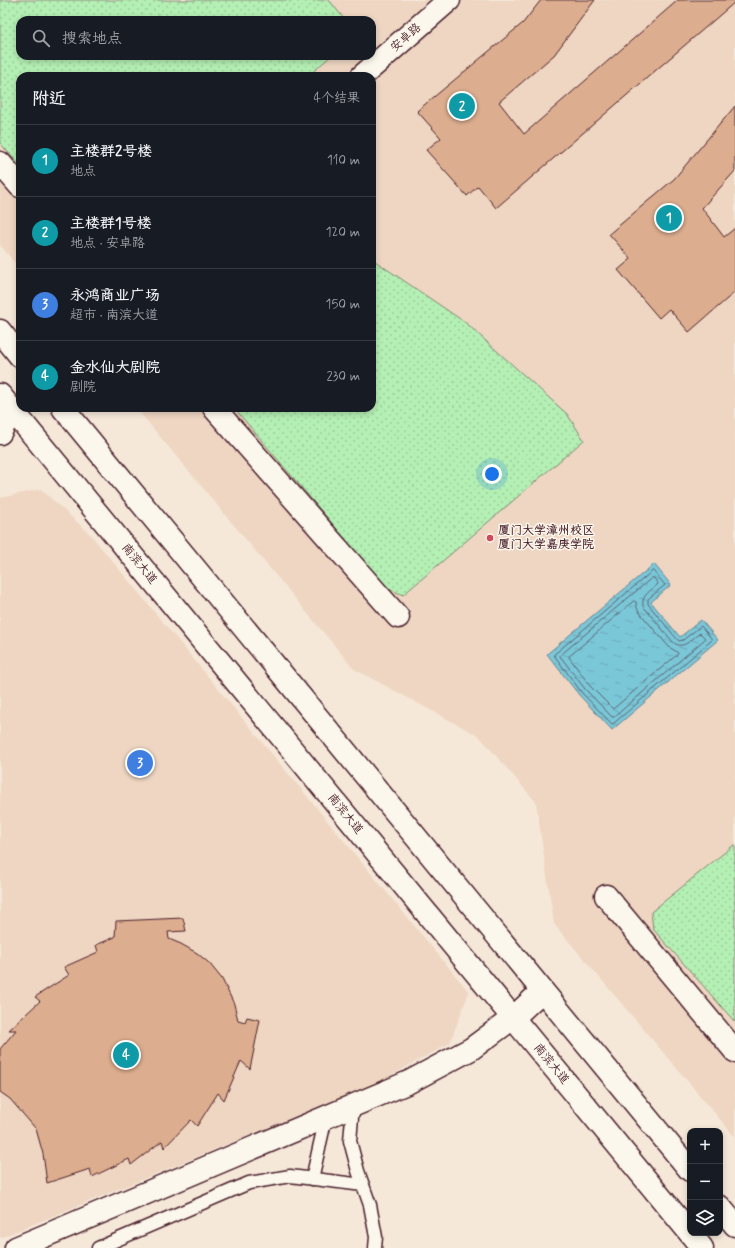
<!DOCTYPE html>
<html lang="zh">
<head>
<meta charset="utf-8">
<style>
  :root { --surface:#171b24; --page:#242831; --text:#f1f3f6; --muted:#9ea1a6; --line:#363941; --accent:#d1495b }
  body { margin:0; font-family:Mynerve,"LXGW WenKai TC",sans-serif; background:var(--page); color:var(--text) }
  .controls { position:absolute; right:12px; bottom:12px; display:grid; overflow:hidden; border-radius:8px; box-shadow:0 2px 6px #0003 }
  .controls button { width:36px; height:36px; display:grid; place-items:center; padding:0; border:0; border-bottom:1px solid var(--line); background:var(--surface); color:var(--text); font:20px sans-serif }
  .you { position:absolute; left:492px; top:474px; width:14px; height:14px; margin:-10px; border:3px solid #fff; border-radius:50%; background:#1a73e8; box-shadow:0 0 0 6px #1a73e833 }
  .badge { display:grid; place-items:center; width:26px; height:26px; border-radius:50%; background:var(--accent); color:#fff; font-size:13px; font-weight:700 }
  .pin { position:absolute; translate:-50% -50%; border:2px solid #fff; box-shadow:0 1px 4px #0006 }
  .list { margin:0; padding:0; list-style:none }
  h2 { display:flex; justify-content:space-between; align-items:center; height:52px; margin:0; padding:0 16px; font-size:17px }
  h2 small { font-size:13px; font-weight:400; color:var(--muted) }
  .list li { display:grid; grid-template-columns:26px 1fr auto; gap:12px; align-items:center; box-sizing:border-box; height:72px; padding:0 16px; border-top:1px solid var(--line) }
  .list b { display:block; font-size:15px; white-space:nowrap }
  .list p { margin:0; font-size:13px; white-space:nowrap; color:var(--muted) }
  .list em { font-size:13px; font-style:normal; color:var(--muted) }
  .icon { flex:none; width:22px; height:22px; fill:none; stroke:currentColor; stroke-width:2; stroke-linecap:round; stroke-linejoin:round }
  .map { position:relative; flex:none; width:735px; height:1248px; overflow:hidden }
  .search { position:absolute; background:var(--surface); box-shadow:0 2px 6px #0003; left:16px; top:16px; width:360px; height:44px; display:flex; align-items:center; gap:10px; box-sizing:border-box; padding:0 14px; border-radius:12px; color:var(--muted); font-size:15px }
  .panel { position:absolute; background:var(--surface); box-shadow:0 2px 6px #0003; left:16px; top:72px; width:360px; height:340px; border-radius:12px }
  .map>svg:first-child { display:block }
</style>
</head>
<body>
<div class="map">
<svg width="735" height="1248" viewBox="0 0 735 1248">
  <defs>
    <pattern id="green-dots" width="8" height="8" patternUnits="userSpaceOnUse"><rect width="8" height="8" fill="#b4efb4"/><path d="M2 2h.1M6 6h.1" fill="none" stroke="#9ccc9b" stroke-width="1.8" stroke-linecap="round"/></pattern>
    <pattern id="water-ripples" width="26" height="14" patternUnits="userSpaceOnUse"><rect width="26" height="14" fill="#7ac7d8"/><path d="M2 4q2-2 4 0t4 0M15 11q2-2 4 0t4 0" fill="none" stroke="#6baaba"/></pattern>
  </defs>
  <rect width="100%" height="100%" fill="#f5e8d9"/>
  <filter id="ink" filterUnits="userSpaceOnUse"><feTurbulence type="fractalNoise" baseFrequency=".025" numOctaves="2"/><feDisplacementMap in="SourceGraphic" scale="8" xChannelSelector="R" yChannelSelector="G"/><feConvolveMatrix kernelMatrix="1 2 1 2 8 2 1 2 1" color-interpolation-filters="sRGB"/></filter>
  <g filter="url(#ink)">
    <g fill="#eed6c2" fill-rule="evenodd">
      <path d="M0,0H735V1137L554,924L536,802L479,736L354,669L136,408H372V76H20V269L0,245ZM20,20H372V56H20Z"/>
      <polygon points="41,489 90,534 469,992 450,1043 379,1082 0,1238 0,498"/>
    </g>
    <g fill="url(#green-dots)" stroke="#7f8770">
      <polygon points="0,0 329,0 345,20 20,20 20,56 331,56 308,76 20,76 20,166 0,143"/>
      <polygon points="372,259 466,323 567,414 584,440 403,595 387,588 234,408 372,408"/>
      <polygon points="735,844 735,1022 653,929 651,912"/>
    </g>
    <polygon fill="url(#water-ripples)" stroke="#678493" points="654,564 671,585 651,602 680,637 701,620 718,640 612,730 579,695 547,654"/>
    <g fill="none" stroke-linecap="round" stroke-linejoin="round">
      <g stroke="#5d6270" stroke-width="1">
        <polygon points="653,571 665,585 648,599 648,604 677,639 679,641 683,640 701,626 711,638 712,640 614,723 612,724 582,693 554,655"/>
        <path d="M652,578H654L658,584C651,591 641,595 643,606L673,642C683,651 691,639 700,633L704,637L705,639L614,717H612L585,689L560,656Z"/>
        <polygon points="634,601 636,602 637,608 640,613 669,647 677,652 678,654 613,709 590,686 569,657"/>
      </g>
    </g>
    <g fill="#dcad8e" stroke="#4a1f2b">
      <polygon points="541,0 595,0 554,55 499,102 524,134 678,0 735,0 735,2 496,208 478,186 467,196 426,150 441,138 417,111 523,23"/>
      <polygon points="735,106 735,171 702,208 724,237 735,228 735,292 689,332 669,309 659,318 618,270 631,259 609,234 674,179"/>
      <polygon points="183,918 186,931 168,932 169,939 181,944 197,953 209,963 222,979 234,1004 238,1020 245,1022 247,1017 260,1020 250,1069 241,1061 224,1100 218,1093 197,1126 191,1120 164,1148 162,1141 131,1165 129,1159 92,1177 90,1169 47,1183 43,1154 36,1129 10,1099 0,1092 0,1049 16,1030 9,1030 40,1001 35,997 69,975 64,967 98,952 96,945 115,937 116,921"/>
    </g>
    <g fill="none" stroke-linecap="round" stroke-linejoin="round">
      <defs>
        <g id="lane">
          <polyline points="353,1106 350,1141 358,1171 370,1205 376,1237 375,1248"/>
          <polyline points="312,1179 326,1117"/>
          <polyline points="98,1248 249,1183 290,1176 363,1185"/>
        </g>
        <polyline id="street" points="16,1248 409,1082 471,1049 513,1018 542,991"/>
        <g id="secondary">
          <polyline points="362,76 449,0"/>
          <polyline points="0,163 20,186"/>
          <polyline points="214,408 398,617"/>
          <polyline points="606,896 735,1051"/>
        </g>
        <g id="primary">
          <polyline points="0,331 20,356"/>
          <polyline points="0,395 690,1233"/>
          <polyline points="63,408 690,1170"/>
          <polyline points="0,433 12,410"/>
          <polyline points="720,1207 735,1225"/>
          <polyline points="690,1233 702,1248"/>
        </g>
      </defs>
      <use href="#lane" stroke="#4a1f2b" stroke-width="15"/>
      <use href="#street" stroke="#4a1f2b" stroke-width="25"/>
      <use href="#secondary" stroke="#4a1f2b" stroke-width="25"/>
      <use href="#primary" stroke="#4a1f2b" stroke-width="25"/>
      <use href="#lane" stroke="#fbf7ec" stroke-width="12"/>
      <use href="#street" stroke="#fbf7ec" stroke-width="22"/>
      <use href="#secondary" stroke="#fbf7ec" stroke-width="22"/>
      <use href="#primary" stroke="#fbf7ec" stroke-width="22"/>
    </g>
  </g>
  <circle fill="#d1495b" stroke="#fbf7ec" stroke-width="1.5" cx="490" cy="538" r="4"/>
  <g text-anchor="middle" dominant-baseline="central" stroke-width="3" stroke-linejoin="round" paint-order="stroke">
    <g font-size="12" fill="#4a1f2b" stroke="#fbf7ec">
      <text transform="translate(406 38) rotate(-41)">安卓路</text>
      <text transform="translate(139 564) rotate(51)">南滨大道</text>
      <text transform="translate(345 814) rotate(51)">南滨大道</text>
      <text transform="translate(551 1064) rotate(51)">南滨大道</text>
    </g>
    <g font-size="12" font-weight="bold" fill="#4a1f2b" stroke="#fbf7ec" text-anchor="start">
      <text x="498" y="531">厦门大学漳州校区<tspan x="498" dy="14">厦门大学嘉庚学院</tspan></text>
    </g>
  </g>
</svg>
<div class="controls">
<button>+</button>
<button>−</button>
<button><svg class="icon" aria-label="layers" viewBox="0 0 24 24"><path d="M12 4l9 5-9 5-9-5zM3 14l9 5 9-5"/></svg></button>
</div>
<div class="you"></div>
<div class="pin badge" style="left:669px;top:218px;background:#0f9aa8">1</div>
<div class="pin badge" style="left:462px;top:106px;background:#0f9aa8">2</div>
<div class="pin badge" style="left:140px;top:763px;background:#3f7fe0">3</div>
<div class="pin badge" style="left:126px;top:1055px;background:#0f9aa8">4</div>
<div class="search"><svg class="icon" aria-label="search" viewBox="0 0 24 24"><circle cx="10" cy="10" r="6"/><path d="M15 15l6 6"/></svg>搜索地点</div>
<section class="panel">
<h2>附近<small>4个结果</small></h2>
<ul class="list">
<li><span class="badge" style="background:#0f9aa8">1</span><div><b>主楼群2号楼</b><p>地点</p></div><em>110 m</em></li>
<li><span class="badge" style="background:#0f9aa8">2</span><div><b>主楼群1号楼</b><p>地点 · 安卓路</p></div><em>120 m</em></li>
<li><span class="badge" style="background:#3f7fe0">3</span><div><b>永鸿商业广场</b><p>超市 · 南滨大道</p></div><em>150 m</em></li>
<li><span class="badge" style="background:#0f9aa8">4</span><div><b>金水仙大剧院</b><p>剧院</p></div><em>230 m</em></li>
</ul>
</section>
</div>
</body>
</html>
